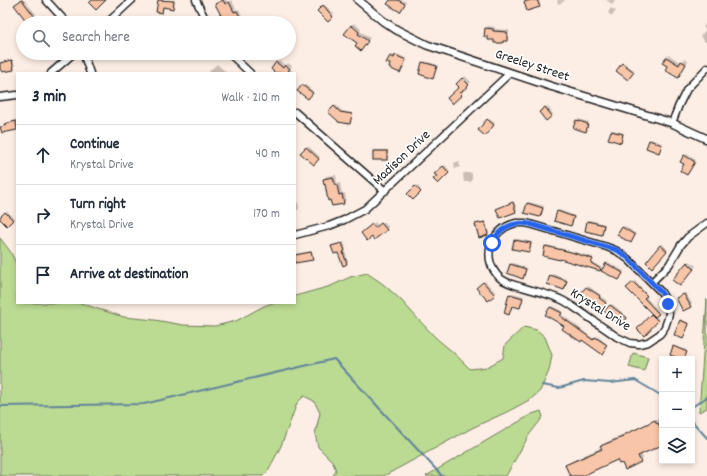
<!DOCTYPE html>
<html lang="en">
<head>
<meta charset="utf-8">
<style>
  :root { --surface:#fff; --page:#f2f2f3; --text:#1f2937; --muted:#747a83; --line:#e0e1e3 }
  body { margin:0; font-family:Dekko,sans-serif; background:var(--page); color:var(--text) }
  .controls { position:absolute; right:12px; bottom:12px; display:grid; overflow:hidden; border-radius:0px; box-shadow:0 2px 6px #0003 }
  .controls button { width:36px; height:36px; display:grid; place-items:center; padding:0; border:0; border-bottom:1px solid var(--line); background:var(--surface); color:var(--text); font:20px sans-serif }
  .stop { position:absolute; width:12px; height:12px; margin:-9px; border:3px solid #2563eb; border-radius:50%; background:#fff }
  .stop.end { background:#2563eb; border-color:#fff; box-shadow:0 1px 4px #0008 }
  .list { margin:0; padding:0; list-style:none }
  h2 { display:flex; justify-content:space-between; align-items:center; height:52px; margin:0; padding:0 16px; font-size:17px }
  h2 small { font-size:13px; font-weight:400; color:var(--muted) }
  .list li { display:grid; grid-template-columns:26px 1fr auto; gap:12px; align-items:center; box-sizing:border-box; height:60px; padding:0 16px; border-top:1px solid var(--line) }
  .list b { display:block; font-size:15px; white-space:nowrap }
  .list p { margin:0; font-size:13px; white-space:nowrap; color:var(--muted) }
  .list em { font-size:13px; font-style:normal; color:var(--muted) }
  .icon { flex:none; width:22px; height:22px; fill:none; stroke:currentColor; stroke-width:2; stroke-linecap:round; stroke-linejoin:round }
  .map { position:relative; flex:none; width:707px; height:476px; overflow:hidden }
  .search { position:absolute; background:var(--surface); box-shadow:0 2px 6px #0003; left:16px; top:16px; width:280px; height:44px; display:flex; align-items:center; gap:10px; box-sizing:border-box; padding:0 14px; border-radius:22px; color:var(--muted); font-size:15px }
  .panel { position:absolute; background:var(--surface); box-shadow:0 2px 6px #0003; left:16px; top:72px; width:280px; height:232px; border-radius:0px }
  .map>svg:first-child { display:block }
</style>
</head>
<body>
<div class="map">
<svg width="707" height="476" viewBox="0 0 707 476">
  <rect width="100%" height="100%" fill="#fdeee5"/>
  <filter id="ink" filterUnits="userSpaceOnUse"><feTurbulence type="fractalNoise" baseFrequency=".025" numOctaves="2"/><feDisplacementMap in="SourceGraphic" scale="8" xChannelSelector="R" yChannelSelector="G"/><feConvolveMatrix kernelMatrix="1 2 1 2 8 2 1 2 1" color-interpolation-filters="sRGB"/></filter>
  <g filter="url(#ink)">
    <g fill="#bbda92" stroke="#6c7b57">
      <polygon points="0,238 10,251 17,265 17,303 81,303 98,309 124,317 155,320 183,325 215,326 236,321 264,306 272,303 295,303 295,296 331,286 350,277 367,273 383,284 400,299 418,319 436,338 454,353 470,369 487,367 503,358 505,345 524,327 537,330 545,337 552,355 549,371 540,391 531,399 509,411 474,427 384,476 333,476 336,470 332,461 318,447 315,434 320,413 314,401 304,396 297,403 289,425 281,446 268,471 263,476 0,476"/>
      <polygon points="707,299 707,408 699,412"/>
      <polygon points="633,353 648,357 644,371 629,367"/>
      <polygon points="541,411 543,417 529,435 506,476 426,476 532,414"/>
    </g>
    <g fill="#0003">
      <polygon points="22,0 24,0 36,14 27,21 15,6"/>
      <polygon points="159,0 175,0 174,6 172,8 164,7 163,10 162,12 157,11"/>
      <polygon points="222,0 226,0 228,2 232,0 236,10 239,9 242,16 240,18 230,23 226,23 217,4"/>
      <polygon points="391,0 402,0 406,2 402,9"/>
      <polygon points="530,0 539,0 540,4 539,6 527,1"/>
      <polygon points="557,0 564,0 565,1 558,4"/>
      <polygon points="606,0 616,0 612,4"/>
      <polygon points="325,5 334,14 328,21 318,11"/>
      <polygon points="611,8 616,11 612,16 608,13"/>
      <polygon points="354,23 361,29 360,31 370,38 363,47 358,43 351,26"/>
      <polygon points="707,23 707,41 705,42 700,36 706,30 703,27"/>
      <polygon points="488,26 495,27 495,29 509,30 509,38 502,42 486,29"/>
      <polygon points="193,53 198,53 195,56"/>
      <polygon points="397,54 407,59 401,70 390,56 392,55 395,57"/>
      <polygon points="669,55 681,63 684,59 688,61 680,74 669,66 666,57"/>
      <polygon points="13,60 15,67 13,69 0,69 0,62"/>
      <polygon points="279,61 286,66 288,63 292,66 290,69 296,74 295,75 295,73 277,73 277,63"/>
      <polygon points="425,61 438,65 434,76 433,78 420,73 423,62"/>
      <polygon points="624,63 634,70 629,78 623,64"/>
      <polygon points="217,64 227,73 211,73 209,71"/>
      <polygon points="465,76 471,82 462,90 463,92 452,102 460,87 457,84"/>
      <polygon points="304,84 313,91 310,96 299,91"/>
      <polygon points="336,105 342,111 353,113 351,121 350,123 330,112"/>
      <polygon points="547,106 553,114 546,119 540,112"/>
      <polygon points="489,119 495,123 485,135 480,130"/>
      <polygon points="578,119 589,122 587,129 577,120"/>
      <polygon points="17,120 17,129 2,132 1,127 3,126 6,125 7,123"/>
      <polygon points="613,130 624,133 622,140 620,141 611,131"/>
      <polygon points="651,139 663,144 659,152 650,141"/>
      <polygon points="308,146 320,157 314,164 301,153"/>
      <polygon points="375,150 388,150 388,157 387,159 374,151"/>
      <polygon points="686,154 696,160 688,173 685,164 685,156"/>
      <polygon points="459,161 460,167 455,169 454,163"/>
      <polygon points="445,165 450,171 438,182 438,176 436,174"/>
      <polygon points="465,173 472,173 472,180 471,182 464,182 463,174"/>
      <polygon points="336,175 337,183 340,183 342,193 345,193 346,200 344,203 331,199 324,179 326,176"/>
      <polygon points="417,185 421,190 413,198 408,194"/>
      <polygon points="298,202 299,209 295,211 295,203"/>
      <polygon points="514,202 517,209 516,211 500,217 497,209 499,208"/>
      <polygon points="529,202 544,206 542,215 540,216 527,204"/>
      <polygon points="559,210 575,216 572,224 571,225 558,212"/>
      <polygon points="7,211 14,218 7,225 0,218"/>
      <polygon points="590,220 605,224 603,232 602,233 588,221"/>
      <polygon points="486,221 489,233 488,234 479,236 476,225 478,223"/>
      <polygon points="375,222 378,226 384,222 388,227 386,230 364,230"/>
      <polygon points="624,226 636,234 632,241 622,228"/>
      <polygon points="517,239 532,242 530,250 529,251 514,248 515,240"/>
      <polygon points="344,242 346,249 345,250 348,262 343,264 339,252 332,247 333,245"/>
      <polygon points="662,244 667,249 652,266 647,262"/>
      <polygon points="547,245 593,257 592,262 602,268 600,270 546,247"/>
      <polygon points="312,251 313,258 312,259 295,262 295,254"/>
      <polygon points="690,261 696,266 682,283 687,263"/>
      <polygon points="608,262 624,271 620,278 603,270"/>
      <polygon points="513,263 527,268 524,276 523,278 508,273 511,264"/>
      <polygon points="553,274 567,279 565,287 551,276"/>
      <polygon points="485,281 496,293 488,300 477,288"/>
      <polygon points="635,281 647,294 645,296 659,312 655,316 659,319 644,334 638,329 653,314 628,288"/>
      <polygon points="588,286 601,295 600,296 607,301 603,307 582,294"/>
      <polygon points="512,293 524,296 521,305 520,307 513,305 509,314 505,312 510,294"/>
      <polygon points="686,293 692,304 683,310 678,297"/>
      <polygon points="612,304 628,317 623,323 605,311"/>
      <polygon points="552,306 562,311 561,314 594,339 597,336 607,344 605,346 607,348 604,352 566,325 546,315"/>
      <polygon points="682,320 690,323 683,338 681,321"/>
      <polygon points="675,346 687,350 683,359 674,347"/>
      <polygon points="659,418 661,422 662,421 662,444 641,454 643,458 640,461 622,462 618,458 580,476 571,476 567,466 570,462 602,447 605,443"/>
    </g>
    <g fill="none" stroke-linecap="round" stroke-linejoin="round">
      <g stroke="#61849b" stroke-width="2">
        <polyline points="542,385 559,388 584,381 610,383 635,380 662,396"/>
        <polyline points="0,406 144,404 334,359 442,476"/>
        <polyline points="692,407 707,397"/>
        <polyline points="692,421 707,438"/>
      </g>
    </g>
    <g fill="#f8c5a8" stroke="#1c1c1c">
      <polygon points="21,0 22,0 35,17 27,22 14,5"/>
      <polygon points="92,0 106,0 96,10 89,3"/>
      <polygon points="158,0 174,1 173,9 163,7 162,13 156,12"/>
      <polygon points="223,0 225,4 229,2 234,12 237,11 241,19 232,23 225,23 215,4"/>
      <polygon points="390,0 398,0 405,4 400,12 387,4"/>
      <polygon points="531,0 537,0 540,7 527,11 524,2"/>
      <polygon points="323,5 333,17 328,22 317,11"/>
      <polygon points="351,25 359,32 358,34 368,41 361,51 355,46 357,43 344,34"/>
      <polygon points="485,28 493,29 493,31 507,32 507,41 503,41 503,43 494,43 494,40 488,40 488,37 484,37"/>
      <polygon points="395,55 406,60 400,73 389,68 390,64 386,63 390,56 394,58"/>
      <polygon points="666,57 679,65 681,61 686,64 678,78 665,70 667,66 662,63"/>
      <polygon points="12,60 14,70 2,72 2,70 0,70 0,63"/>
      <polygon points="276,62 283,68 285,65 290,69 288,71 290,73 275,73 271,69"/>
      <polygon points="422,62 437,66 433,79 419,74"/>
      <polygon points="622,63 634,72 628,80 616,71"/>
      <polygon points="462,78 469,85 460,93 462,95 452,104 447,98 459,87 456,84"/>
      <polygon points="302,85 313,93 308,99 297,91"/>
      <polygon points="334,106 340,112 352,114 350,124 338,122 338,121 328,112"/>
      <polygon points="545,107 552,116 546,121 539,112"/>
      <polygon points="487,119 494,125 485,136 478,130"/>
      <polygon points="576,120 588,124 586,132 573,128"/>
      <polygon points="16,121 17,130 2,133 0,127 5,126 4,124"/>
      <polygon points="611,131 623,134 621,143 608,139"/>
      <polygon points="649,140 662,145 659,153 646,148"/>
      <polygon points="306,147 319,159 314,165 300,153"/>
      <rect x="373" y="151" width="14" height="9"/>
      <polygon points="684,155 695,162 687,175 680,171 684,164 680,162"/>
      <polygon points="443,166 449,173 438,184 433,179 437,176 434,174"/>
      <polygon points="333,177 335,185 337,185 339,195 342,194 344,204 332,206 330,200 328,201 325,184 324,185 323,179"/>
      <polygon points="415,186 421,192 413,200 407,194"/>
      <polygon points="513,202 516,212 500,218 496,209"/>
      <polygon points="527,203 543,208 540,217 524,213"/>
      <polygon points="557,211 574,217 571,226 554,221"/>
      <polygon points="5,212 13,220 7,226 0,219 0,217"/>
      <polygon points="587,221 604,225 602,235 585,231"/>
      <polygon points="485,222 488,235 479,238 475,224"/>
      <polygon points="381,223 387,230 374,240 372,237 367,241 361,233 372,224 375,228"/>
      <polygon points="622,227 635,235 631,243 617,235"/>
      <polygon points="514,240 531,243 529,252 512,249"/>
      <polygon points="342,243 345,251 343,252 347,264 343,266 338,253 334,254 331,246"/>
      <polygon points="660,245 667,251 652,268 646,262"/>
      <polygon points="545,246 571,252 593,259 591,263 601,269 600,271 560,259 560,260 543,256"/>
      <polygon points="311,252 313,260 295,263 295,255"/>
      <polygon points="687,262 694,269 680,286 672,280"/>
      <polygon points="606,263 623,273 619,280 601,271"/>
      <polygon points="510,264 526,269 523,279 507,273"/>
      <polygon points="550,275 567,281 564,290 547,284"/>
      <polygon points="483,282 495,295 488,301 476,288"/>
      <polygon points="633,282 647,296 644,298 659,314 655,317 626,288"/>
      <polygon points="586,287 600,296 599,298 606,303 602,310 580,294"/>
      <polygon points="509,294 523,298 520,308 512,306 509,315 504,313"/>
      <polygon points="684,294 691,307 683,311 676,298"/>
      <polygon points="610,305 627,318 622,326 604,311"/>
      <polygon points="550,307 562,313 560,316 593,340 595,337 607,345 604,348 606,350 603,355 582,340 581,342 562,329 564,326 545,315"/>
      <polygon points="651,314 658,321 644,336 637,329"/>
      <polygon points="680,320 689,324 683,339 674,335"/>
      <polygon points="673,346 687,352 684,359 680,359 670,355"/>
      <polygon points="655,420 657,424 658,423 662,431 662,445 638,456 641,462 625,470 622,463 619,464 617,460 582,476 570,476 565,465 602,449 600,446 623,437 622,436"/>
    </g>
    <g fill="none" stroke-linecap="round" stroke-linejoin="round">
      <defs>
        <g id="minor">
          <polyline points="46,0 67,23"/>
          <polyline points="196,0 207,23"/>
          <polyline points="107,23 132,0"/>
          <polyline points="83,53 90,73"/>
          <polyline points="229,53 250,73"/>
          <polyline points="51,73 74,53"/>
          <polyline points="0,97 17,95"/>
          <polyline points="295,112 385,191"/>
          <polyline points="672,123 679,105 687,89 707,68"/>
          <path d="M516,223H525L530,224L607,247L617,251L628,259L661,292L668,304L669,313L668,318L665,327L660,334L648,342L639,344L630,343L617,337C606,329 595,322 584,314C576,309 569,303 560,299C548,294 535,291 522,287C514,285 506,283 500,278C480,259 490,229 516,223Z"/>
          <polyline points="295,235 329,226 344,220 365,209 510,73"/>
          <polyline points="652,282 669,265 681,245 688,237 707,223"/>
        </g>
        <polyline id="tertiary" points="358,0 383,21 397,30 427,45 550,86 653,117 672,123 707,139"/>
      </defs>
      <use href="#minor" stroke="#1c1c1c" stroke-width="9"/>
      <use href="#tertiary" stroke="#1c1c1c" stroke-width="10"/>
      <use href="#minor" stroke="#fff" stroke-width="6"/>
      <use href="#tertiary" stroke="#fff" stroke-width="7"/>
    </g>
  </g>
  <g fill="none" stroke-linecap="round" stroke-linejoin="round" filter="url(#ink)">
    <path stroke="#2563eb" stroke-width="5" d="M492,243C499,228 513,221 530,224L610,248L617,250L628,258L661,292L668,304"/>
  </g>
  <g text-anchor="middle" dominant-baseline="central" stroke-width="3.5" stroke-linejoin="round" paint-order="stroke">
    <g font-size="14" fill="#1c1c1c" stroke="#fff">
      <text transform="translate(532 66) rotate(18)">Greeley Street</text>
      <text transform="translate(402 158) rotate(-43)">Madison Drive</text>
      <text transform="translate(600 310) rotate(32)">Krystal Drive</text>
    </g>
  </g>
</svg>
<div class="controls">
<button>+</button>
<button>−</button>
<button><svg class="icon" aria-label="layers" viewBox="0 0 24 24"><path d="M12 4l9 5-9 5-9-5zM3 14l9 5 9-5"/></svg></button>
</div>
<div class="stop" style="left:492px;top:243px"></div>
<div class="stop end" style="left:668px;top:304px"></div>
<div class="search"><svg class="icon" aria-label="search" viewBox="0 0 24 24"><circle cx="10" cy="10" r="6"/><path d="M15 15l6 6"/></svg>Search here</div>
<section class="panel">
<h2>3 min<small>Walk · 210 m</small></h2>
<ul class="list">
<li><svg class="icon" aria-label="ahead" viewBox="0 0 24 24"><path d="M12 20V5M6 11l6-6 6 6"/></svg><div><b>Continue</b><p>Krystal Drive</p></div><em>40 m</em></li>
<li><svg class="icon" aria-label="right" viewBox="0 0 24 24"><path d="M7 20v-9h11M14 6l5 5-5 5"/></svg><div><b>Turn right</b><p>Krystal Drive</p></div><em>170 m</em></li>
<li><svg class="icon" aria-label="arrive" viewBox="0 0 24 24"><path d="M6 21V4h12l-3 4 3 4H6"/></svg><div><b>Arrive at destination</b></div></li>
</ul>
</section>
</div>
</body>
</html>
